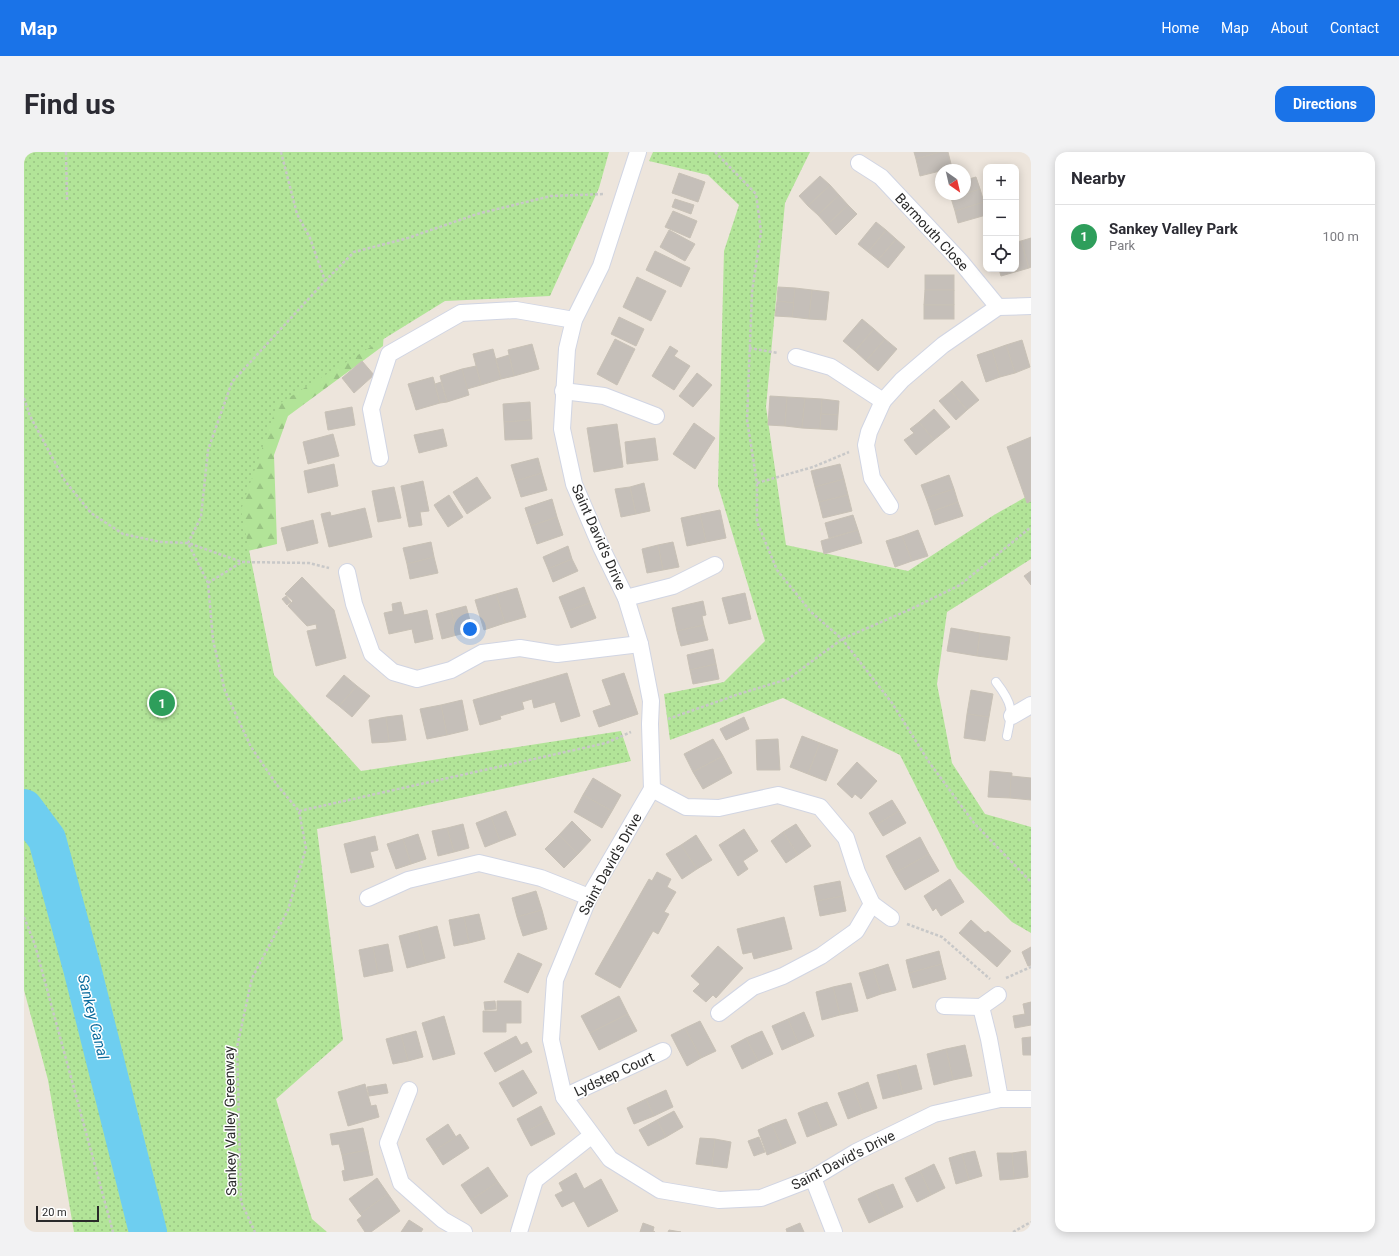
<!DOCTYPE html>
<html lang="en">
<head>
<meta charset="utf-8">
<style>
  :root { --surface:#fff; --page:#f2f2f3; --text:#2b2b33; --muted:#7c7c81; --line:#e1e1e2; --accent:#1a73e8 }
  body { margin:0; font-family:Roboto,sans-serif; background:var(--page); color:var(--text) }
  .controls { position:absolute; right:12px; top:12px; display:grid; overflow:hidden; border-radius:8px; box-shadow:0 2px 10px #0003 }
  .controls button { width:36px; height:36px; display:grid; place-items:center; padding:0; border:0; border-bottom:1px solid var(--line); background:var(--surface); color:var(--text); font:20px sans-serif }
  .compass { position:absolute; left:911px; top:12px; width:36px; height:36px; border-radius:50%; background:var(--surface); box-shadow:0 2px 10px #0003; rotate:146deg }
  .scale { position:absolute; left:12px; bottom:10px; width:63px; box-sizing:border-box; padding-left:4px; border:2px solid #2a2a2a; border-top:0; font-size:11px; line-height:14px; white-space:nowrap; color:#2a2a2a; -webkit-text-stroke:3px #fff; paint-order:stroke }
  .you { position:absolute; left:446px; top:477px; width:14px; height:14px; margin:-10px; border:3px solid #fff; border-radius:50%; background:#1a73e8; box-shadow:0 0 0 6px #1a73e833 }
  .badge { display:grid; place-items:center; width:26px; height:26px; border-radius:50%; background:var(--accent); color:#fff; font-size:13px; font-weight:700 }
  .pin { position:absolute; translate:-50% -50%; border:2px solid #fff; box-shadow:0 1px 4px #0006 }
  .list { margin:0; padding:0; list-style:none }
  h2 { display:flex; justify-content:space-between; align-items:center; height:52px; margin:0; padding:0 16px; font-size:17px }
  h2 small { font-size:13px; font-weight:400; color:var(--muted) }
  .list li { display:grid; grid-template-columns:26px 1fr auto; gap:12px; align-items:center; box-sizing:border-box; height:64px; padding:0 16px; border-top:1px solid var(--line) }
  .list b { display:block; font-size:15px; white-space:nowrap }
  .list p { margin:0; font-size:13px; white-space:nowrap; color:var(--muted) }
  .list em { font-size:13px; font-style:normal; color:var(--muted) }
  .icon { flex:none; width:22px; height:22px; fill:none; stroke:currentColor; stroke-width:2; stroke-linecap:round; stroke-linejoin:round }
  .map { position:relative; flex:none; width:1007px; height:1080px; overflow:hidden; border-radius:12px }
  header { display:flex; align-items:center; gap:24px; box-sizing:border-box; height:56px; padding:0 20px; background:var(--accent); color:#fff }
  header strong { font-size:19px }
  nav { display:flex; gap:22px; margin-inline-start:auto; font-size:14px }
  .intro { display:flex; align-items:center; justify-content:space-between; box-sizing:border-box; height:96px; padding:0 24px }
  h1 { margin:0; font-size:28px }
  .button { padding:10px 18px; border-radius:12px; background:var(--accent); color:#fff; font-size:14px; font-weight:700 }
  main { display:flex; gap:24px; padding:0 24px }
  aside { flex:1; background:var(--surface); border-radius:12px; box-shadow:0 2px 10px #0003 }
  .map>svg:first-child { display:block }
</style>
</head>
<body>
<header>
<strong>Map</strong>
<nav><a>Home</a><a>Map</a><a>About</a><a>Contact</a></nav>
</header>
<div class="intro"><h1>Find us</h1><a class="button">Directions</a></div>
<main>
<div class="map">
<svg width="1007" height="1080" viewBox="0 0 1007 1080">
  <defs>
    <pattern id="forest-firs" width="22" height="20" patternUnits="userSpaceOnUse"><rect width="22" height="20" fill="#b2e498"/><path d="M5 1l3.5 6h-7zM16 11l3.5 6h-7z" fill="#99c483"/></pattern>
    <pattern id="park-dots" width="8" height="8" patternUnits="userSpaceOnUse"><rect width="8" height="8" fill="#b2e498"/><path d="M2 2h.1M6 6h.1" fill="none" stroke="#99c483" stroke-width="1.8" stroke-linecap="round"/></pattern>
  </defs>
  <rect width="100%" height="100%" fill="#ede5dc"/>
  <polygon fill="url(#forest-firs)" points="361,162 359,194 264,264 250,303 253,392 207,403 184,284"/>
  <g fill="url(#park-dots)">
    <polygon points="0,0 585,0 575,36 526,144 421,149 253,253 217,358 250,523 337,619 597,579 607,609 293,677 319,888 252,947 288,1067 303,1080 50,1080 24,928 0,838"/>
    <polygon points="629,0 786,0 761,51 742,255 762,393 884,419 970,363 1007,342 1007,407 923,460 913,532 928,611 961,662 1007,675 1007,781 988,770 933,716 876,603 759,546 646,588 640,542 700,530 741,489 694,334 700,99 715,53 684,23 625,9"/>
  </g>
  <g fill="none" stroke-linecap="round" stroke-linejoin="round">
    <polyline stroke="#6ecef0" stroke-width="38" points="0,656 23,687 58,816 124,1080"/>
  </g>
  <g fill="#c5bfb9" stroke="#c8c1b6">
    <polygon points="890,0 916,0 892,7"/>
    <polygon points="916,0 924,0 928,16 896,24 892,7"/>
    <polygon points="655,21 681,30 674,50 648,41"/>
    <polygon points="796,24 806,33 784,54 775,44"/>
    <polygon points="952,25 956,37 941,42 941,28"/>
    <polygon points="806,33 815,43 794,63 784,54"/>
    <polygon points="956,37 960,50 931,59 927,46"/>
    <polygon points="926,42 940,42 927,46"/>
    <polygon points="815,43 824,53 803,73 794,63"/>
    <polygon points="651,47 670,53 667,62 648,55"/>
    <polygon points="960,50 962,63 934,71 931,59"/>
    <polygon points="824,53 833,62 812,83 803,73"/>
    <polygon points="649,59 673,69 666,86 641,75"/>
    <polygon points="852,70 862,78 844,100 834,92"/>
    <polygon points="645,78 671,92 661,109 636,95"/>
    <polygon points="862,78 872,87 854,108 844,100"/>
    <polygon points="1007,86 1007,115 1005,116 997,89"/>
    <polygon points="872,87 881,95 864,116 854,108"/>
    <polygon points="997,89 1005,116 991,120 992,90"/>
    <polygon points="631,99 666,116 657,135 622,118"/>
    <polygon points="975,117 990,117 991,120 977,124"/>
    <rect x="901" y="123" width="29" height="15"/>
    <polygon points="613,125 642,139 627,169 599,155"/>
    <polygon points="754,135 771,136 770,151 753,149"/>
    <polygon points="771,136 788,138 785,167 768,165"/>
    <polygon points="788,138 805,140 802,168 785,167"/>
    <polygon points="901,138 930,138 930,153 900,153"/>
    <polygon points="753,149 770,151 768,165 751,164"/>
    <rect x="900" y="153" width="30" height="14"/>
    <polygon points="595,165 620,177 612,194 587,182"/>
    <polygon points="838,167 850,177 831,199 819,189"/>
    <polygon points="850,177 861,187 842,209 831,199"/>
    <polygon points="591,187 611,197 593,233 573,222"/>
    <polygon points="861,187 873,197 854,219 842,209"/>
    <polygon points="998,188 1006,215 991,221 982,193"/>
    <polygon points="508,192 515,217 490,224 484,198"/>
    <polygon points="982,193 991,221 976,225 968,198"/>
    <polygon points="646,194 654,199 650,204 666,214 650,238 628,224"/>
    <polygon points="469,197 477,227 457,233 449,202"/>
    <polygon points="968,198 976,225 962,230 953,203"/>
    <polygon points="485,203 490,224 477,227 472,207"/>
    <polygon points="338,209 350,223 330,241 318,226"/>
    <polygon points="452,214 457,233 443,237 438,217"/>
    <polygon points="438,217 445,243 423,250 416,224"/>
    <polygon points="673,221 688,233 669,255 655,244"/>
    <polygon points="409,225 416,251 392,258 384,232"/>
    <polygon points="938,229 955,248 943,258 927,239"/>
    <polygon points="417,230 423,250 416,251 411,232"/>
    <polygon points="927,239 943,258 932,268 915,249"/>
    <polygon points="746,244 763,245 761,274 744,273"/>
    <polygon points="763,245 781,246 778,276 761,274"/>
    <polygon points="781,246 798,247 796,277 778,276"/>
    <polygon points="798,247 815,249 814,263 797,262"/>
    <polygon points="506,250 507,268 480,270 479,252"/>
    <polygon points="328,255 331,273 304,278 301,260"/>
    <polygon points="910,257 926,275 910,288 895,270"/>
    <polygon points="797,262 814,263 813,278 796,277"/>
    <polygon points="507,268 508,287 481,288 480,270"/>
    <polygon points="895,270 910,288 892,303 880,288 890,281 886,277"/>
    <polygon points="670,271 691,286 671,317 649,302"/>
    <polygon points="593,272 599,315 570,320 563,276"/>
    <polygon points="419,277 423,294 395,301 390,283"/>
    <polygon points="309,282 315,304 284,312 279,290"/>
    <polygon points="1007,285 1007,349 1003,351 983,295"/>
    <polygon points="631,286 634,308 603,312 601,290"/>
    <polygon points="514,306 518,321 492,329 487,313"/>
    <polygon points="310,312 314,334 284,341 280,319"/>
    <polygon points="816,312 820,327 791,335 787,319"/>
    <polygon points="518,321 523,338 497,345 492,329"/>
    <polygon points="925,323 930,337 902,346 897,333"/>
    <polygon points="453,325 467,346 443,362 429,340"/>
    <polygon points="820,327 824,343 795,350 791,335"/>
    <polygon points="399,329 405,359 396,360 398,373 385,375 377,334"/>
    <polygon points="620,331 626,359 612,362 606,335"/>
    <polygon points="370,335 377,366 354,370 348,339"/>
    <polygon points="606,335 612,362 597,365 591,337"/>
    <polygon points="930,337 934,350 907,360 902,346"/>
    <polygon points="425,343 439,365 424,375 410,353"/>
    <polygon points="824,343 828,359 799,366 795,350"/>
    <polygon points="528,347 533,365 507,374 501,356"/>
    <polygon points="934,350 939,364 911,373 907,360"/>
    <polygon points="341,356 348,385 305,395 297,362 306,360 307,364"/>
    <polygon points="696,358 702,386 682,390 676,362"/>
    <polygon points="676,362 682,390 663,394 657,366"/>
    <polygon points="829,363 834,378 805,386 801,371"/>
    <polygon points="533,365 539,383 513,392 507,374"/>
    <polygon points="289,368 294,391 263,399 257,376"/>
    <polygon points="834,378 838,391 800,402 797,389"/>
    <polygon points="894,378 904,404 888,409 878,384"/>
    <polygon points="878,384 888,409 871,415 862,389"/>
    <polygon points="407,390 410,405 383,412 379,396"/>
    <polygon points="649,390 655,415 639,418 634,393"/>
    <polygon points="634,393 639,418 623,421 618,397"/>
    <polygon points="544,394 548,407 524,417 519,405"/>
    <polygon points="410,405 414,421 386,427 383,412"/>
    <polygon points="548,407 554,419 529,430 524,417"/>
    <polygon points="1007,419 1007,433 1000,424"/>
    <polygon points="278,425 310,458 322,506 292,514 283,479 293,477 292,472 283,474 264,454 269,449 261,442"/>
    <polygon points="560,435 566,451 541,460 535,445"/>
    <polygon points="493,436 502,465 481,471 472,442"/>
    <polygon points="721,441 727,467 705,472 698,446"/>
    <polygon points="472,442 481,471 460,478 451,448"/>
    <polygon points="262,444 267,450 263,453 258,447"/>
    <polygon points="679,449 682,463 678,464 680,473 653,479 648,456"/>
    <polygon points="377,450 380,463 403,458 409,487 391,491 388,477 365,482 360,461 369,459 368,452"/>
    <polygon points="566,451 572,466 547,476 541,460"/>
    <polygon points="442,454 449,479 433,483 427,458"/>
    <polygon points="427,458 433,483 418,487 412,462"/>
    <polygon points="680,473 684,488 657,494 653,479"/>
    <polygon points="927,476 956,481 953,504 923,499"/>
    <polygon points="956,481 986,485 983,508 953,504"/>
    <polygon points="689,497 692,512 666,518 663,503"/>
    <polygon points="692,512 695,527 669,532 666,518"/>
    <polygon points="543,521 556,564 537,570 531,550 510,556 508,547 498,550 500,557 476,564 477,567 456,573 449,548"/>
    <polygon points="600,521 614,562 575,575 569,559 587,553 578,528"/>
    <polygon points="320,523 333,534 315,554 302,544"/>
    <polygon points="333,534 346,544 328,565 315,554"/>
    <polygon points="947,538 969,542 965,565 943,562"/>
    <polygon points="438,548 444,578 423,583 417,553"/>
    <polygon points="417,553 423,583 403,587 396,557"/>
    <polygon points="943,562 965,565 961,589 940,586"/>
    <polygon points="378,563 382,588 365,590 362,565"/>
    <polygon points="362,565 365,590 348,591 345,568"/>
    <polygon points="720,565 725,577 702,588 696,577"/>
    <polygon points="778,584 796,591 784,622 766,615"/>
    <polygon points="689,587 699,604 669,620 660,602"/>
    <polygon points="754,587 756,618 733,618 732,588"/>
    <polygon points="796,591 814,598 802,629 784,622"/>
    <polygon points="699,604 708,621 679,637 669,620"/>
    <polygon points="833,610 853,629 837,647 831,642 828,646 813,632"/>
    <polygon points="966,619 988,621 986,646 964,645"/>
    <polygon points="987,624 1007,626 1007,648 986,646"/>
    <polygon points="569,626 597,643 588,659 559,643"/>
    <polygon points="559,643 588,659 578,676 550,660"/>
    <polygon points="868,648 875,659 852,673 845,661"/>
    <polygon points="482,659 492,683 476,689 467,665"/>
    <polygon points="875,659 882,671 859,684 852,673"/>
    <polygon points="467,665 476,689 461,695 452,671"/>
    <polygon points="548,669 567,688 554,702 535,683"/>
    <polygon points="439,672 445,696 430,700 423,676"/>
    <polygon points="772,672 787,694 774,703 759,680"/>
    <polygon points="423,676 430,700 414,704 408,679"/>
    <polygon points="720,677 734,699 719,709 724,717 714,724 695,693"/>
    <polygon points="759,680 774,703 762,711 747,689"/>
    <polygon points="394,682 402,707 387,712 379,687"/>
    <polygon points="535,683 554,702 540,716 521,697"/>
    <polygon points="672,683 688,708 673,717 657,693"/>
    <polygon points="351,684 354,698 346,700 350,715 327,721 320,692"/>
    <polygon points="896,685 905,702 871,721 862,704"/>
    <polygon points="379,687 387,712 372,717 363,692"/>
    <polygon points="657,693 673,717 658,727 642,702"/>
    <polygon points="905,702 915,719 881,738 871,721"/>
    <polygon points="633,720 647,727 643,735 652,740 640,760 645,762 634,782 629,779 596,836 571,822 625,727 628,729"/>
    <polygon points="926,727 940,750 917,764 912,756 909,759 900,744"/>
    <polygon points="816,729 819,744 793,749 790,734"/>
    <polygon points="512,739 518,758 493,765 488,746"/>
    <polygon points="819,744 822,759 796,764 793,749"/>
    <polygon points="518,758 523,777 499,784 493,765"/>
    <polygon points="455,762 461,787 445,791 440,765"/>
    <polygon points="440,765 445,791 430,794 425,768"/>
    <polygon points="760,765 768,797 730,807 728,800 719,802 713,777"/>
    <polygon points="947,768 961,781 964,779 987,799 973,815 935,781"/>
    <polygon points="413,774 421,806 402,811 394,779"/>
    <polygon points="394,779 402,811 383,816 375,784"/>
    <polygon points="364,792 369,819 354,822 349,795"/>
    <polygon points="694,794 719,816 692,846 689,843 682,850 669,839 676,832 667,824"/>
    <polygon points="349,795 354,822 340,825 335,798"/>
    <polygon points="1007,795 1007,813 1004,814 998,800"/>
    <polygon points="915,799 918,812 885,821 882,808"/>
    <polygon points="494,801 518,812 504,841 480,830"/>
    <polygon points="864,812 872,838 857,842 849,817"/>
    <polygon points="918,812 922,827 889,836 885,821"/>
    <polygon points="849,817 857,842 843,847 835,821"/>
    <polygon points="827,831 834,859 816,863 809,835"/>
    <polygon points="809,835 816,863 798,868 792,840"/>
    <polygon points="595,844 604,862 566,881 557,864"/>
    <polygon points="471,849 472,857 461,858 460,850"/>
    <polygon points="473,849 497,849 497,871 482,871 482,880 459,880 459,859 473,859"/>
    <polygon points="1007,850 1007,873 991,876 989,864 1001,862 999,852"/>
    <polygon points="780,860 790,884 774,891 764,867"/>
    <polygon points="604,862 613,879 575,898 566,881"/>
    <polygon points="420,864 431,902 409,908 398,871"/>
    <polygon points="764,867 774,891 758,898 748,874"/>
    <polygon points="676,869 692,899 677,906 661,876"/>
    <polygon points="661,876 677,906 663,914 647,883"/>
    <polygon points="392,879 399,905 384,909 377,883"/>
    <polygon points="738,879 749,902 734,909 722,886"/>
    <polygon points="377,883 384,909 369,912 362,887"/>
    <polygon points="492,884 497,893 503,890 508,900 471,920 460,901"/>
    <polygon points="1007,885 1007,903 999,903 998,886"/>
    <polygon points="722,886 734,909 718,917 707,894"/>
    <polygon points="941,893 948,924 929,928 922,897"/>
    <polygon points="922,897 929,928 910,933 903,902"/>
    <polygon points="892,913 898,937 879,942 873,918"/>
    <polygon points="499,918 513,941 489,955 475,931"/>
    <polygon points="873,918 879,942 859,947 853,923"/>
    <polygon points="844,930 853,956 839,961 829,936"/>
    <polygon points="341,932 347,954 352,953 355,965 324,974 314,940"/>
    <polygon points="362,932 364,941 345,944 343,935"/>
    <polygon points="829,936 839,961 824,967 814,941"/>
    <polygon points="642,938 649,955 630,964 622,947"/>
    <polygon points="622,947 630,964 610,972 603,956"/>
    <polygon points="803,950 813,973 798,979 788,955"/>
    <polygon points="517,954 524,968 500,981 493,967"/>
    <polygon points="788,955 798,979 783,985 774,961"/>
    <polygon points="650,959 659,975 642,985 633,968"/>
    <polygon points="762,967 772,991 758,997 748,972"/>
    <polygon points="524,968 531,982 507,994 500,981"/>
    <polygon points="633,968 642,985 624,994 615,978"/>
    <polygon points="424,972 432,985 410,999 402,987"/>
    <polygon points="748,972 758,997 743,1003 734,978"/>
    <polygon points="339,976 344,998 318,1003 315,992 308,993 306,982"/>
    <polygon points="436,982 445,996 419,1013 410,999"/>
    <polygon points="735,985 741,1000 730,1004 724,989"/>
    <polygon points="676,986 691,987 688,1014 672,1012"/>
    <polygon points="691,987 707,990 703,1016 688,1014"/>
    <polygon points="344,998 349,1023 320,1029 318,1019 321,1018 318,1003"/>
    <polygon points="951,999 958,1024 945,1028 938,1002"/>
    <polygon points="1002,999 1004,1025 990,1027 988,1001"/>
    <polygon points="973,1001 988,1001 990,1027 976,1028"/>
    <polygon points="938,1002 945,1028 932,1032 925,1006"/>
    <polygon points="910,1012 921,1036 907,1043 896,1019"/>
    <polygon points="464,1015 474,1030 447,1048 437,1033"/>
    <polygon points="896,1019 907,1043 893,1050 881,1026"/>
    <polygon points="552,1021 560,1037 577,1027 594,1059 564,1075 550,1049 538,1055 531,1043 539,1039 535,1031"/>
    <polygon points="353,1026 364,1042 336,1062 325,1047"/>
    <polygon points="474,1030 484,1044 457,1062 447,1048"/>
    <polygon points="869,1032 879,1055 862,1063 851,1039"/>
    <polygon points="851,1039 862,1063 845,1071 834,1047"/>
    <polygon points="364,1042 376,1059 347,1080 341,1080 333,1068 338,1064 336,1062"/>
    <polygon points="385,1068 399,1077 397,1080 377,1080"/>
    <polygon points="619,1071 630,1075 629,1079 631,1080 616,1080"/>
    <polygon points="776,1071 780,1080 763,1080 762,1077"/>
    <polygon points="645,1078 657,1080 644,1080"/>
  </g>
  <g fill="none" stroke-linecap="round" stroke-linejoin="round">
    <defs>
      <path id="service" d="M972,530C989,552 989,558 983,584"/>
      <g id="minor">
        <polyline points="614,0 577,114 550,168 543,197 538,277 550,332 577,395 602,446 616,492 627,549 626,572 628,637 565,745 531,828 527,888 540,945 586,1007 636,1038 695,1048 737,1046 789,1026 832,1000 910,962 976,947 1007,947"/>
        <polyline points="835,11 857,25 937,110 974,155"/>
        <polyline points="772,205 807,215 859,249"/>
        <polyline points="539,239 580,244 632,264"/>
        <polyline points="356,306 347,257 365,202 437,161 492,158 550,168"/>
        <polyline points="866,354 848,326 842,293 845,280 859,249 878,228 919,193 974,155 1007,154"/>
        <polyline points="323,420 330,452 348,502 369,520 393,527 427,518 458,501 496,496 533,502 616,492"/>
        <polyline points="602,446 649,434 691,413"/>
        <polyline points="988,564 1007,553"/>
        <polyline points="628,637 662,655 695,656 754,643 796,655 822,686 833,720 848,752 832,779 797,804 759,824 729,835 695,861"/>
        <polyline points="344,746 384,728 455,711 517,726 565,745"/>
        <polyline points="848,752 867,766"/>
        <polyline points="920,854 957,855 974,843"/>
        <polyline points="957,855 965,887 976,947"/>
        <polyline points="385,938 364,991 377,1031 419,1068 440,1080"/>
        <polyline points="540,945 639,899"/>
        <polyline points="789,1026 810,1080"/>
        <polyline points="495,1080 511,1028 567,984"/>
      </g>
    </defs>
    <use href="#service" stroke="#d1d5e3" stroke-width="10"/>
    <use href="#minor" stroke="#d1d5e3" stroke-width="18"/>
    <g stroke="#c8c8c8" stroke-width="2.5" stroke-dasharray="3 2" stroke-linecap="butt">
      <polyline points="42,0 43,49"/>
      <polyline points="257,0 273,62 286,86 301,129 208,230 184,298 177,365 164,391 218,410 285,411 305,416"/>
      <polyline points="691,0 732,42 737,80 728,140 723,268 733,331 733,370 753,418 787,460 818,487 868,551 905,610 950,671 1007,730"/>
      <polyline points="301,129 330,100 384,86 453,62 527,44 581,42"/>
      <polyline points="725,196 754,201"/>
      <polyline points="0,246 6,264 41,329 67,361 99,382 137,390 164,391 184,431 189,488 201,539 227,595 253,633 275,659 282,696 264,758 228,826 213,895 217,1050 231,1080"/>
      <polyline points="733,331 789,315 825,300"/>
      <polyline points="184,431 218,410"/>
      <polyline points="644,567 715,542 764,527 818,487 887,457 936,433 1007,375"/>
      <polyline points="275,659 582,591 607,580"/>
      <polyline points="0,765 11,793 89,1080"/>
      <polyline points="883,772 918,785 966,827"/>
      <polyline points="982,826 1007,815"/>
      <polyline points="989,1080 1007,1070"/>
    </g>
    <use href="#service" stroke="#fff" stroke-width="8"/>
    <use href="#minor" stroke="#fff" stroke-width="16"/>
  </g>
  <g text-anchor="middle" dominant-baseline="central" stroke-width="3" stroke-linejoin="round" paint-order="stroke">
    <g font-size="14" fill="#2a2a2a" stroke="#fff">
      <text transform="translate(908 80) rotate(47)">Barmouth Close</text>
      <text transform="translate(575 385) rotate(66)">Saint David's Drive</text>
      <text transform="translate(586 712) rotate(-61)">Saint David's Drive</text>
      <text transform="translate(590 922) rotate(-25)">Lydstep Court</text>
      <text transform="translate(206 969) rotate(-91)">Sankey Valley Greenway</text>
      <text transform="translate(819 1008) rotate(-27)">Saint David's Drive</text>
    </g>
    <g font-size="15" font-style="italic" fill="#0c6c9d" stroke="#fff">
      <text transform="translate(69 865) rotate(76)">Sankey Canal</text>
    </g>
  </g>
</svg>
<div class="controls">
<button>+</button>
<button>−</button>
<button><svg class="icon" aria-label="locate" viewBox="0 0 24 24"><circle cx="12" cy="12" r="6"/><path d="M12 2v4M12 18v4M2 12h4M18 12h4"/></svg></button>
</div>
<svg class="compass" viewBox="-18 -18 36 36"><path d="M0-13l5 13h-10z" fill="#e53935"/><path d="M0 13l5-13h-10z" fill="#7c7c81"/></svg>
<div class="scale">20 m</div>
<div class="you"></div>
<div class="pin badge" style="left:138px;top:551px;background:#2e9e5b">1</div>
</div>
<aside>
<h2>Nearby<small></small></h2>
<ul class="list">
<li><span class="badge" style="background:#2e9e5b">1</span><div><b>Sankey Valley Park</b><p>Park</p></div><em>100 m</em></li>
</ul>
</aside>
</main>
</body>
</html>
